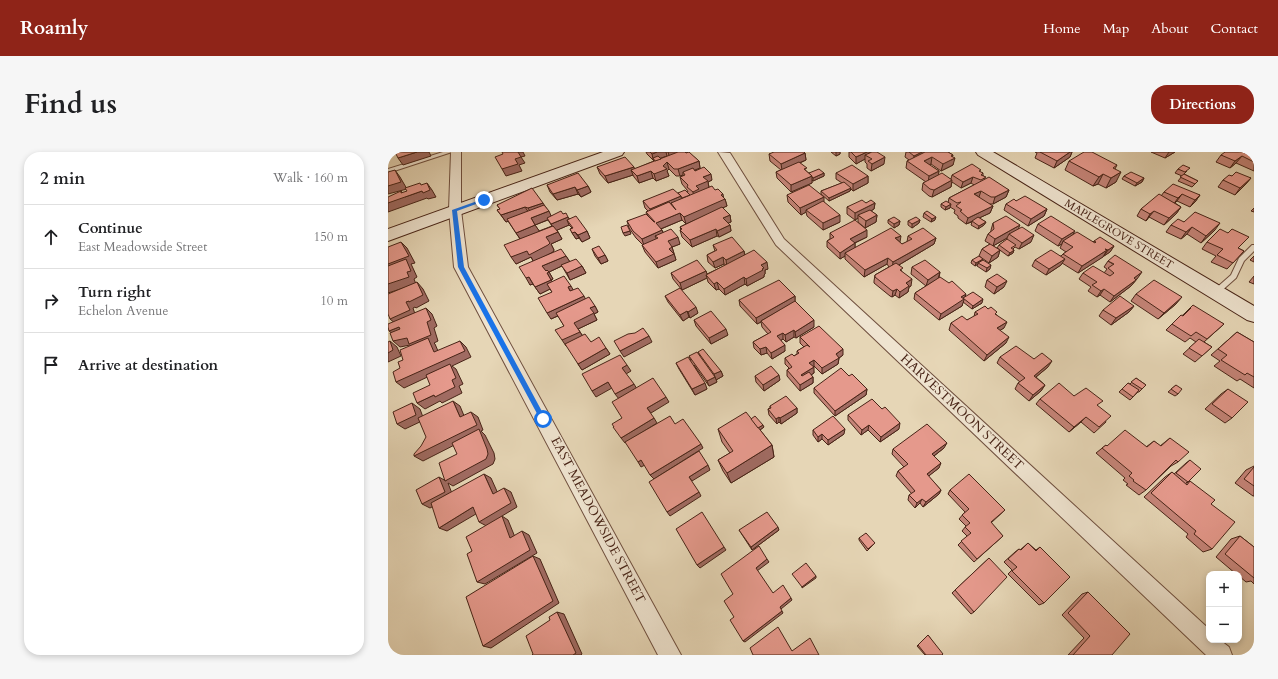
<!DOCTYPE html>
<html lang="en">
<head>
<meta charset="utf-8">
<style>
  :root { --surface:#fff; --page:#f6f6f6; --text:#202124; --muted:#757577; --line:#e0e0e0; --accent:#8f2418 }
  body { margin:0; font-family:Cardo,serif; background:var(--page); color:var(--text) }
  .controls { position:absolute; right:12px; bottom:12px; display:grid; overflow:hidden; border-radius:8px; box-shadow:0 2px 6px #0003 }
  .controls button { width:36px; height:36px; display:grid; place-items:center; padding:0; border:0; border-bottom:1px solid var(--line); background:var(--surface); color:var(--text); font:20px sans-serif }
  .stop { position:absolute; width:12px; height:12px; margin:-9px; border:3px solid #1a73e8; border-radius:50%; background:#fff }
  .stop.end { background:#1a73e8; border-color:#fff; box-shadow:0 1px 4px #0008 }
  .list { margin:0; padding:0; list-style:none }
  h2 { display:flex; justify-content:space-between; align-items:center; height:52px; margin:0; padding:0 16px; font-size:17px }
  h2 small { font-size:13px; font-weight:400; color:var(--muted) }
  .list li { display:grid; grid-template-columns:26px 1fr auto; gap:12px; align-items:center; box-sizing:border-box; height:64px; padding:0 16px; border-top:1px solid var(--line) }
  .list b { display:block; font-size:15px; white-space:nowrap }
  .list p { margin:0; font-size:13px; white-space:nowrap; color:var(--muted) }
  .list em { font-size:13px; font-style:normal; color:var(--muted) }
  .icon { flex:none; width:22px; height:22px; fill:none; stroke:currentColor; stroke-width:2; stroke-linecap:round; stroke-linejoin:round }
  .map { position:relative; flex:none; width:866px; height:503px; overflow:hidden; border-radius:16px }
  header { display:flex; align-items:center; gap:24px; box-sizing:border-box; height:56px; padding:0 20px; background:var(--accent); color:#fff }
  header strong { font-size:19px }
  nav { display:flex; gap:22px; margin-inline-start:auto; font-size:14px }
  .intro { display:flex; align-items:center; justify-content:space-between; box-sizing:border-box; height:96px; padding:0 24px }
  h1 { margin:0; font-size:28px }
  .button { padding:10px 18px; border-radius:16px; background:var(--accent); color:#fff; font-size:14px; font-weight:700 }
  main { display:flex; gap:24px; padding:0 24px }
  aside { flex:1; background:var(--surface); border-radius:16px; box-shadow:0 2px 6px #0003 }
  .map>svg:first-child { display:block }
</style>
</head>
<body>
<header>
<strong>Roamly</strong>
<nav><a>Home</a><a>Map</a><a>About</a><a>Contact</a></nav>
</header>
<div class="intro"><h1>Find us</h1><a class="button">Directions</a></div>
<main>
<aside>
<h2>2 min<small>Walk · 160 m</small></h2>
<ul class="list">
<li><svg class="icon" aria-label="ahead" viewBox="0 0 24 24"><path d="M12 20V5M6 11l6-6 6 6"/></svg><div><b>Continue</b><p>East Meadowside Street</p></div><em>150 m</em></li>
<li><svg class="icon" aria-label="right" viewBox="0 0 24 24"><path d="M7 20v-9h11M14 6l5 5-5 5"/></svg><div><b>Turn right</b><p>Echelon Avenue</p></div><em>10 m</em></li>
<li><svg class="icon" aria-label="arrive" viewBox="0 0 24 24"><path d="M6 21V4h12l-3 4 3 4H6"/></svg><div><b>Arrive at destination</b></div></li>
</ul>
</aside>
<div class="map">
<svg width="866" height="503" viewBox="0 0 866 503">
  <rect width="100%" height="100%" fill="#e6d6b6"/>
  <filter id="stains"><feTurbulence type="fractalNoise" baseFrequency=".005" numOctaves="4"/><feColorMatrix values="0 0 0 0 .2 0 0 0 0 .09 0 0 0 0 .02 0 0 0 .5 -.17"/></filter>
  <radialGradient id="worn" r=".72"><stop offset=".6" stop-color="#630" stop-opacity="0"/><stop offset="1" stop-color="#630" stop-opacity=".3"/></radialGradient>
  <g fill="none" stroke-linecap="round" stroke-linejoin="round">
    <defs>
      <g id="lane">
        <polygon points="55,0 64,0 0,21 0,17"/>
        <polygon points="864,93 866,93 866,99 856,109 848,126 830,142 826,142 826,138 843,123 851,106"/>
      </g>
      <g id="street">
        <polygon points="63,0 73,0 73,58 80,115 293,503 270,503 66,115 61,58"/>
        <polygon points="330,0 342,1 396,87 821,477 821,488 832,488 841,495 844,503 818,503 388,93"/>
      </g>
      <g id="secondary">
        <polygon points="215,0 236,0 234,3 0,89 0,77"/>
        <polygon points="588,0 605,0 866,154 866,170 859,168 590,3"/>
      </g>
    </defs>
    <use href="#lane" stroke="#70503f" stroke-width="2"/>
    <use href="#street" stroke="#70503f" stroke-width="2"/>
    <use href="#secondary" stroke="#482417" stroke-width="2"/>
    <use href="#lane" fill="#efe4d0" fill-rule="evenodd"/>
    <use href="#street" fill="#efe4d0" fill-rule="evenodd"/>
    <use href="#secondary" fill="#efe4d0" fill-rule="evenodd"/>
  </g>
  <g fill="#c58478" stroke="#482417" fill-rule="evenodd">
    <polygon points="258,0 300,0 311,9 312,16 307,18 324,28 320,30 321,35 337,47 339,54 334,56 342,63 343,70 340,71 342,73 343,79 331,85 329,84 304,95 294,85 292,78 293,78 292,75 298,72 294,68 273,77 275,80 292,92 284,95 288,108 270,116 257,100 254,93 255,93 248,86 241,76 239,69 260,64 258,60 260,59 257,56 255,49 290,41 300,40 299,38 294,32 292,25 296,24 295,23 292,24 288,24 281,17 279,19 281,24 268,29 265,26 251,31 246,25 245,23 220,31 212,22 209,15 247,17 266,9 259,2"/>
    <polygon points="443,0 452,0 452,2 448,4"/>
    <polygon points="461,0 482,0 482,1 496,12 483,19 479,16 479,12 477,10 477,7 468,12 461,5"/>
    <polygon points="518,0 560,0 565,3 564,5 565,13 553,19 543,12 541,13 551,19 550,23 563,27 564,23 592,20 595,21 595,23 597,27 621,38 618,45 605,52 601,52 605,54 602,61 591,66 598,70 596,73 590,77 583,73 584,70 578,72 570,66 570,64 566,61 567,58 562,55 562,56 557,58 553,55 553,52 560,51 561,46 586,33 583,31 573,36 564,30 563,35 544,45 541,44 534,38 535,31 538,30 518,16 519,9 521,8 517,5"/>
    <polygon points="647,0 684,0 682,5 666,16 647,6 649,1"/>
    <polygon points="763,0 787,0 777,6"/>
    <polygon points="417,1 418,8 412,11 419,20 421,21 436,21 436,24 425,29 424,28 424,31 403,40 389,26 388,20 393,18 382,9 381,2"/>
    <polygon points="862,1 866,2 866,19 848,11 842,16 828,10 833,3"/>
    <polygon points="681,9 729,13 727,17 728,30 718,36 710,32 705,34 677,18"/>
    <polygon points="790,17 799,19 796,22 810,29 804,35 790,29 794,24 787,21"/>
    <polygon points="448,21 480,24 480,31 465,39 463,37 462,39 441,49 433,42 433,39 454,31 448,27"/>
    <polygon points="736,24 756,26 754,30 747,34 734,27"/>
    <polygon points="844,24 863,26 857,33 847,43 830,35 835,28"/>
    <polygon points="159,33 200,34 203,40 193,45 190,42 169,48 162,40"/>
    <polygon points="776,40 812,43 807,50 802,55 789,49 787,51 793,55 788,62 776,73 761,65 758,69 749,64 753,57 773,44"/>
    <polygon points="399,43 436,50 452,70 435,78 419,64 418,60 413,63 400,50"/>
    <polygon points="628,49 659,57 656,64 640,74 616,58 618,52"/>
    <polygon points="478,51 487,51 486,57 483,59 489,63 488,70 477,76 470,70 470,66 467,68 459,62 459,55"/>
    <path d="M109,53L157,55L163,64L175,62L199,79L202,86L194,90L191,86L188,87L182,77L184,76L181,73L169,78L174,87L163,92L166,98L165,100L160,102L178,104L182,110L194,114L198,121L182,128L174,114L161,120L165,127L163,128L164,130L185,138L207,154L210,160L206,162L209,168L190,177L194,183L203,190L218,196L222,202L194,218L190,212L176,174L170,164L163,167L164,140L162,137L152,142L145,132L142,133L145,109L143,105L128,112L132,87L120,69L118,70L109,58L112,57ZM160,68L164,74L151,79L147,73Z"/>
    <polygon points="866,56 866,60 863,59"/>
    <polygon points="536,61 547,68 543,70 535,65"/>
    <polygon points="500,68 512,69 511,73 506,76 500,71"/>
    <polygon points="532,68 531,71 524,76 520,73 520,69"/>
    <polygon points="796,70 827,78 813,91 799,82 793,87 778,80 783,73"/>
    <polygon points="605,71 631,77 643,90 631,97 627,95 625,97 626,98 625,101 620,104 609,96 611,93 619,88 619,86 605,94 612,98 610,105 601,111 591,104 594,97 602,92 597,89 600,82 603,79 603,78"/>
    <polygon points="650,72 685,83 705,90 706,89 726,94 722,100 690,121 674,111 673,113 658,123 644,114 647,108 673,104 675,102 678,100 672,96 674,92 670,94 647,79"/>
    <polygon points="442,81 479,85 467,91 467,96 512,90 514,92 519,90 520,84 548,86 546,92 511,113 514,120 523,134 521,135 520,140 511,146 507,143 504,145 502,144 486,131 486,129 487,123 501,115 499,112 476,125 457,107 457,104 452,107 439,95 439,89 442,87"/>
    <polygon points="840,81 850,96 856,99 839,117 823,110 828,104 814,97 819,90"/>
    <polygon points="325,93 356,99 357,103 380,117 377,118 377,122 376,123 376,125 359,134 357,132 337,143 331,137 328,138 320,130 319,126 294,138 285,127 283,121 318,119 319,122 338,113 336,112 327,116 320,110 319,103 327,99"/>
    <polygon points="204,97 217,103 220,109 213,112 207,104"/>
    <polygon points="866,104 866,110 862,108"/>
    <polygon points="584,108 594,108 602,117 598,120 589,114 590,112 587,114 583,111"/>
    <polygon points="720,109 749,127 743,134 722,150 712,143 709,145 700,139 703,135 691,127 695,121 716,121 719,117 716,115"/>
    <polygon points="524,115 552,120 551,126 577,145 594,151 584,157 575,150 574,154 551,168 526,147 527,141 538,134 523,122"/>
    <polygon points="866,124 866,132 861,130"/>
    <polygon points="599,128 616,135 606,142 597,135"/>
    <polygon points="748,142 788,152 770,167 743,149"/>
    <polygon points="277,144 310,161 302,166 301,165 295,169 280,150"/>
    <polygon points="407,144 407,150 426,175 408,186 406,185 398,190 395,187 393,188 397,199 384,207 379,201 373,203 366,196 365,190 380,182 374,175 373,170 369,172 352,154 351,148"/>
    <polygon points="746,154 741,160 723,173 711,164 715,158"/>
    <polygon points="802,156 836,172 816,190 824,195 807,210 795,202 808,190 802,186 797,190 778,178 784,172 796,162"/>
    <polygon points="587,160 608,162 616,176 612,178 618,191 596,209 561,178 563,171 579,168 586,165"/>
    <polygon points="306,168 340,183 323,192 308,174"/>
    <polygon points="849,180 866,190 866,236 852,227 849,229 826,214 832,209 823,203"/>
    <polygon points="412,185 455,203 451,206 450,212 434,222 426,214 425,215 426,221 423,223 425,225 425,231 412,239 399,224 399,218 401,216 397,212 397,206 406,204 409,202 409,199 416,195 412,191"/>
    <polygon points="310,200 333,219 335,224 328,228 327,227 329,230 321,234 306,213 319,237 307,243 291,217 288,211 303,209 301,204 312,204"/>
    <polygon points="612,205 646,207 660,215 648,225 657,233 653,239 641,249 627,237 630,231 632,230 609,211"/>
    <polygon points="367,224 392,228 376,239 368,230"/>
    <polygon points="461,224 479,237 478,243 447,264 426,241 426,236"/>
    <polygon points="748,226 758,233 751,240 750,240 742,248 731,240 740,231 742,232"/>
    <polygon points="788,233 790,242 787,244 780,240"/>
    <polygon points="840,237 844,266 837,271 817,257 833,242"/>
    <polygon points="686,244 710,254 718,270 706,281 693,270 681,280 648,252 652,247"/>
    <polygon points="382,254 409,256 409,261 393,272 391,270 389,272 381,263 380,257 382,256"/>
    <polygon points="460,263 511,277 492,290 480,278 473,283 460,268"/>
    <polygon points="363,267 376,275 372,278 384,293 386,305 343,331 335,319 330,308 342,301 334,290 330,277"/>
    <polygon points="425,278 456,282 440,293 434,287 430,290 425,283"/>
    <polygon points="782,286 790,310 783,314 758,338 751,343 738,333 740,332 735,328 737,326 708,301 718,293 719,294 758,295 766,289 772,294"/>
    <polygon points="556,296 546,304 551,316 540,324 553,338 551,342 535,355 532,351 527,356 520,348 521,343 524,342 508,324 510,319 516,315 504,302 505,297"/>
    <polygon points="802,308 800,330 798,331 802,329 823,352 824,397 815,400 798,385 800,382 756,345 777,325 784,320 786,322 798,311"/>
    <polygon points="866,314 866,344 865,344 847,331 858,318"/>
    <polygon points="562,338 617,358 603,371 615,384 586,410 570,393 579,384 574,379 578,374 571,367 577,360 560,342"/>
    <polygon points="351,378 391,378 364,398"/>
    <polygon points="852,384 866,395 866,432 863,429 858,430 851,424 851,422 848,422 828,405 843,387"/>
    <polygon points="471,386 486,392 479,399 471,388"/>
    <polygon points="640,391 648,398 652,395 656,451 651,453 620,422 624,418 616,410 627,400 631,397 632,398"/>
    <polygon points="601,406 586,460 583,462 564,441"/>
    <polygon points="700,440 724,503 680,503 696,486 674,463 694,442"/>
    <polygon points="540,483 554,503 537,503 529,494"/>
  </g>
  <g fill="#a06b62" stroke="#482417">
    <polygon points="29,0 41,0 43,4 15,13 10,6"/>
    <polygon points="129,0 135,0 137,4 133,5 137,11 131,13 134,19 118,24 114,17 127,7"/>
    <polygon points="269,0 278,0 279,4 267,8 265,7 264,2"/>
    <polygon points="280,0 300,0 282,7"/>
    <polygon points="448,0 452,0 452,2 448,4"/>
    <polygon points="479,0 482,0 482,5 477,3 477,7 468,12 468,5"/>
    <polygon points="534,0 542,0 525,10 526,4"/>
    <polygon points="682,0 684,0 682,5 666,16 669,9"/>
    <polygon points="781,0 787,0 777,6"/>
    <polygon points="417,1 418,8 394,18 393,12"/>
    <polygon points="565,3 563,8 567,6 565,13 553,19 555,12 563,4"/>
    <polygon points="854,4 848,11 842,16 847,9"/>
    <polygon points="497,5 496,12 483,19 484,12"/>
    <polygon points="544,5 543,12 534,16 536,9"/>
    <polygon points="311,9 312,16 297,22 295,20 295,23 292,24 290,17"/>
    <polygon points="279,10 281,17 279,19 281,24 268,29 266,22 275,14"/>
    <polygon points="246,15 248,21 243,18 245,23 220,31 217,24"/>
    <polygon points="7,18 12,25 19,37 0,42 0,34"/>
    <polygon points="263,19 265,26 251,31 249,24"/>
    <polygon points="551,19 550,26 540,31 541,24"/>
    <polygon points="733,20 728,30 718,36 723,26"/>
    <polygon points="436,21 436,24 425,29 425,26"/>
    <polygon points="323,22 324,28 320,30 321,36 306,47 305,40 308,34 315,25"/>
    <polygon points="715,22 710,32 705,34 711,25"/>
    <polygon points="424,24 424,31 403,40 403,33"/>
    <polygon points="480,24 480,31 465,39 465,32"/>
    <polygon points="585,25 583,31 573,36 575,30"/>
    <polygon points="756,26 754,30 747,34 749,31"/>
    <polygon points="863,26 857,33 847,43 852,36"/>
    <polygon points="564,28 563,35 544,45 546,38"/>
    <polygon points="39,31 44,38 48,45 40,47 39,46 0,60 0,51 13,41 13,39 17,45 34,39 38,39"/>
    <polygon points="200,34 203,40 193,45 189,38"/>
    <polygon points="187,35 190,42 169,48 165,42"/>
    <polygon points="463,36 462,39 441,49 441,46"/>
    <polygon points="621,38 618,45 605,52 607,45"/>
    <polygon points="593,39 591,45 586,42"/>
    <polygon points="335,42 336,48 337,47 339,54 298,72 296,65"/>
    <polygon points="794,42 789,49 785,53 790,46"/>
    <polygon points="812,43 807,50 802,55 807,48"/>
    <polygon points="293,44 294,51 283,51 284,55 264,64 262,57"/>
    <polygon points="436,45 436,52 418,58 418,60 413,63 412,56"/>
    <polygon points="155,51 159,57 144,63 140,56"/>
    <polygon points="487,51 486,57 472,65 470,63 470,66 467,68 467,61"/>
    <polygon points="563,52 562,56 557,58 558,55"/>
    <polygon points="605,54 602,61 578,72 580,66"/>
    <polygon points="137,55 141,61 118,70 113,63"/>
    <polygon points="793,55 788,62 776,73 781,66"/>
    <polygon points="659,57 656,64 640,74 643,67"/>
    <polygon points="161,59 164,66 147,73 143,66"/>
    <polygon points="766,59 761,65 758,69 762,62"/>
    <polygon points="292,61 294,68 270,78 268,71"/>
    <polygon points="342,63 343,70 336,73 335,66"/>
    <polygon points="452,63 452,70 435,78 435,71"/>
    <polygon points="489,63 488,70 477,76 478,69"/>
    <polygon points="180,65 184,72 179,68 181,73 167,79 163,72"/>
    <polygon points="548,65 547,68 543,70 544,67"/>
    <polygon points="532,68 531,71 524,76 524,72"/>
    <polygon points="512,69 511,73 506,76 506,72"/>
    <polygon points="598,70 596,73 590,77 591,74"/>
    <polygon points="832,71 827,78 813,91 818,84"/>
    <polygon points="147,73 152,80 133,88 128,81"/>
    <polygon points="342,73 343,79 331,85 329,79"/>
    <polygon points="632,73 629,80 621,82 619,86 605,94 607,87"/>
    <polygon points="804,75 799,82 793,87 798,80"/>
    <polygon points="328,77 329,84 304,95 302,88"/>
    <polygon points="274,78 276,84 267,84 269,88 256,94 254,87"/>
    <polygon points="479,78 479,85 462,93 462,87"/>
    <polygon points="199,79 202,86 194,90 190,83"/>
    <polygon points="242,79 243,82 237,84 235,81"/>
    <polygon points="687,79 683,86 675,89 674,92 670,94 674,87"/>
    <polygon points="170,80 174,87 163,92 166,98 165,100 146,110 143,105 128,112 123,105 158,85"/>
    <polygon points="187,80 191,86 188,87 184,81"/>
    <polygon points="646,83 643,90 631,97 634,91"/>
    <polygon points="513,84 512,90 507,86"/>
    <polygon points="290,85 292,92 284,95 288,108 270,116 268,110 281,97 280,89"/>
    <polygon points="548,86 546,92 504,117 505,110"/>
    <polygon points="13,90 19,96 27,111 23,112 24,114 29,125 26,127 28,132 0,141 0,112"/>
    <polygon points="467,91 467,98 457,101 457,104 452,107 452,101"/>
    <polygon points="726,94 722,100 716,104 720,98"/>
    <polygon points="612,98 610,105 601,111 604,104"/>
    <polygon points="626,98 625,101 620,104 622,101"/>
    <polygon points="719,98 715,105 690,121 694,114"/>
    <polygon points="356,99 357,106 339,115 338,108"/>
    <polygon points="217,103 220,109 213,112 210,106"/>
    <polygon points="178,104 182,110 159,121 154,114"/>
    <polygon points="335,105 336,112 327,116 325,110"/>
    <polygon points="500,106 499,112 476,125 477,118"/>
    <polygon points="595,107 593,110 590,111 590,112 587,114 588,111"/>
    <polygon points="677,107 673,113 658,123 661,117"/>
    <polygon points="379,110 380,117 377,118 377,122 376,123 376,125 359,134 358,127 373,113"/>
    <polygon points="603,113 602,117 598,120 599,116"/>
    <polygon points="194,114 198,121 182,128 179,121"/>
    <polygon points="318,119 320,125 318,123 319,126 294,138 292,131"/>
    <polygon points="161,120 165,127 163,128 159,121"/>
    <polygon points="552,120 550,127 538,134 540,128"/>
    <polygon points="754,120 749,127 741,132 746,126"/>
    <polygon points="141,125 145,132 142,133 138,126"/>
    <polygon points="356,125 357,132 337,143 336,137"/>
    <polygon points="524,127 523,134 521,135 520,140 511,146 512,140 518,131"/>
    <polygon points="163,128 168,134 152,142 147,135"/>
    <polygon points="748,128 743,134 722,150 726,144"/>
    <polygon points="619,129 616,135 606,142 609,135"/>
    <polygon points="29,130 35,137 41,149 28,156 27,155 25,156 28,165 9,173 2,167 18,150"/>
    <polygon points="329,130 331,137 328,138 326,132"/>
    <polygon points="183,134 187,141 184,142 180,135"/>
    <polygon points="509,137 507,143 504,145 505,139"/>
    <polygon points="716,137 712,143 709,145 713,139"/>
    <polygon points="578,142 574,154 551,168 553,162 573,145"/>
    <polygon points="196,144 199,150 163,167 159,161"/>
    <polygon points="407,144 407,150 373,169 373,170 369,172 368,166"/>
    <polygon points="794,145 788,152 770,167 776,161"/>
    <polygon points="595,147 594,151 584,157 585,154"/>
    <polygon points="207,154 210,160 206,162 209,168 190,177 196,186 178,194 174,188 186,171 202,156"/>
    <polygon points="746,154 741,160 723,173 728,166"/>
    <polygon points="308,155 310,161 302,166 300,160"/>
    <polygon points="38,156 44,162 49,174 46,176 50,189 46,191 47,192 53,206 28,199 22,193 12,195 5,189 39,170"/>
    <polygon points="299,159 301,165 295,169 292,163"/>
    <polygon points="426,168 426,175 408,186 407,180"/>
    <polygon points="619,170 616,176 606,182 609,176"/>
    <polygon points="11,175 18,181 9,185 1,179"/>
    <polygon points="338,177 340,183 323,192 321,186"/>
    <polygon points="406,178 406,185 398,190 397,183"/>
    <polygon points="395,181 395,187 390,190 389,184"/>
    <polygon points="261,184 264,190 236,205 232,199"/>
    <polygon points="621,185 618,191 596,209 599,203"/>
    <polygon points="2,189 9,195 13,204 0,210 0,201"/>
    <polygon points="72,189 78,195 83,205 64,214 68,217 75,232 71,234 74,241 54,251 52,249 37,257 29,251 46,243 64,228 63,214 16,236 8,230"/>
    <polygon points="397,193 397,199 384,207 383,201"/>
    <polygon points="378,195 379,201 373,203 372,197"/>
    <polygon points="218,196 222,202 194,218 190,212"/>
    <polygon points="455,197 455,203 451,206 450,212 434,222 434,216 448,202"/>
    <polygon points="426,208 426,214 422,217 421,211"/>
    <polygon points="664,209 660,215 642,230 646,224"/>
    <polygon points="239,213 243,219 238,222 234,216"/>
    <polygon points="426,215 426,221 413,229 413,223"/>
    <polygon points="333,219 335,224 328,228 326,222"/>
    <polygon points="391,223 392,228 376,239 375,233"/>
    <polygon points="327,225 329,230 321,234 319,229"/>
    <polygon points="425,225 425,231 412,239 412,233"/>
    <polygon points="220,230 224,236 208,245 204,239"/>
    <polygon points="317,231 319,237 307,243 304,237"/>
    <polygon points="246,232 249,237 231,247 227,242"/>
    <polygon points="657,233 653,239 641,249 645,243"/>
    <polygon points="479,237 478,243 447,264 447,259"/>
    <polygon points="278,245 281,250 263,261 259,256"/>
    <polygon points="65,249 72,254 79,271 72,265"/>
    <polygon points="24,251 32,257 36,268 17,277 9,272"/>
    <polygon points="409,256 409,261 393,272 392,266"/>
    <polygon points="83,260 90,265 95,278 93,279 97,283 106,301 107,307 105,312 65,334 60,331 65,344 42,356 34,352 51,325 58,329 92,280 35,309 26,304"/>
    <polygon points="391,265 391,270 389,272 388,267"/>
    <polygon points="698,265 693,270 681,280 686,275"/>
    <polygon points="266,266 269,271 237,291 233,286"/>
    <polygon points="512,271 511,277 492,290 493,285"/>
    <polygon points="375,273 376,275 369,280 368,277"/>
    <polygon points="481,273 480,278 473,283 474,278"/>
    <polygon points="457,277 456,282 440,293 440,288"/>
    <polygon points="434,282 434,287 430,290 430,285"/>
    <polygon points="559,291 556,296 542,307 544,302"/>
    <polygon points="313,292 315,296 266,327 262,323"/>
    <polygon points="384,293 386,305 343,331 339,321"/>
    <polygon points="253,308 257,313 253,315 250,310"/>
    <polygon points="553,311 551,316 537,327 539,322"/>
    <polygon points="320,313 322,318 304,329 301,325"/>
    <polygon points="96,322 103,326 112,346 105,342"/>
    <polygon points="116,336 123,340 129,355 114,364 120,368 129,390 91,370"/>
    <polygon points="553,338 551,342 535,355 538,350"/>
    <polygon points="311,340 313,344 282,364 279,360"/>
    <polygon points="534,347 532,351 527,356 529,351"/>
    <polygon points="85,355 93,359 59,379 51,376"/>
    <polygon points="390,375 391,378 364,398 363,395"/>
    <polygon points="134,379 141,383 149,401 97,432 89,430"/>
    <polygon points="336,395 338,398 312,416 309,413"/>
    <polygon points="145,404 152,407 171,451 103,496 95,494"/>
    <polygon points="379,407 381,410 369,419 368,416"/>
    <polygon points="428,424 428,426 414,436 414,435"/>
    <polygon points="403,446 404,448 393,457 392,455"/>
    <polygon points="394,459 395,461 357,490 355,489"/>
    <polygon points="169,460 176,462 194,502 193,503 185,503"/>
  </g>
  <g fill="#e5998c" stroke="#482417">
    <polygon points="7,0 29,0 10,6"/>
    <polygon points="114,0 130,0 133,5 127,7 130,12 114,17 107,5 115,2"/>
    <polygon points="262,0 269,0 264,2"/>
    <polygon points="290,0 297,0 298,1 301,0 311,9 290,17 286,17 279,10 275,14 279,17 266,22 263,19 249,24 243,18"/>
    <polygon points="386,0 416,0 417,1 393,12 381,2"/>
    <polygon points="463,0 479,0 468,5"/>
    <polygon points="484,0 489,0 497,5 484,12 480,9 484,7 477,3"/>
    <polygon points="521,0 534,0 526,4"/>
    <polygon points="537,0 560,0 565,3 563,4 567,6 555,12 544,5 536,9 551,19 541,24 519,9"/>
    <polygon points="652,0 682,0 669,9"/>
    <polygon points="696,0 704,0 729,13 725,16 733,20 723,26 715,22 711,25 681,9"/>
    <polygon points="837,0 863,0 862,1 866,2 866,10 854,4 847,9 833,3"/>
    <polygon points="270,4 273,7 267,9 265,6"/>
    <polygon points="237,5 246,15 217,24 209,15"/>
    <polygon points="411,10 419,16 416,17 424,24 403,33 388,20"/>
    <polygon points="584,12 593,18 591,19 595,21 593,23 598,25 593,28 585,25 575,30 564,23"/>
    <polygon points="464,13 480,24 465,32 448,21"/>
    <polygon points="795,13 802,16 797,20 790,17"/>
    <polygon points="316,15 323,22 315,25 320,29 308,34 311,37 305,40 299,35 300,33 292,25 297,23 295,20 305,16 307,19"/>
    <polygon points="431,17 436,21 425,26 424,25 424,24 421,21"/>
    <polygon points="7,18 13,30 0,34 0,20"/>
    <polygon points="743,20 756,26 749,31 736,24"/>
    <polygon points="848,20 863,26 852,36 835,28 841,23 844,24"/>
    <polygon points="190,21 200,34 189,38 187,35 165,42 159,33"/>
    <polygon points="554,21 564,28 546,38 542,37 535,31"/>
    <polygon points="796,22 810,29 807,32 792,25"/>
    <polygon points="601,25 621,38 607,45 603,45 593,39 586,42 605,54 580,66 572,59 574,58 568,54 573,50 569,51 561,46"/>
    <polygon points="456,30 463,36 441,46 433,39"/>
    <polygon points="32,31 33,33 39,31 42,38 35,41 34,39 0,51 0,45 13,39 13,41 19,39 17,36"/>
    <polygon points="785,32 812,43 807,48 794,42 790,46 776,40"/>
    <polygon points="421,33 436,45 412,56 399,43"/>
    <polygon points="324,34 327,38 330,37 335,42 333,43 337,47 296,65 292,61 268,71 274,78 254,87 245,79 239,69 258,62 266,70 267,70 258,60 281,50 288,58 283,51"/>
    <polygon points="144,36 155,51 140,56 137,55 113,63 109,58 112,57 109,53"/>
    <polygon points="285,37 293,44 262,57 255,49"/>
    <polygon points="297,38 302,43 294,46 293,44 290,41"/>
    <polygon points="771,42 793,55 781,66 766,59 762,62 753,57"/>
    <polygon points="637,44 659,57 643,67 618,52 626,47 628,49"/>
    <polygon points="474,48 478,51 483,48 487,51 467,61 459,55"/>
    <polygon points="435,49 452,63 435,71 418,58"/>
    <polygon points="558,49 563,52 558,55 553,52"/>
    <polygon points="156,53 161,59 143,66 147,73 128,81 119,67"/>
    <polygon points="334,55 342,63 335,66 342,73 329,79 328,77 302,88 292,78 294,77 292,75"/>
    <polygon points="482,58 489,63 478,69 470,63"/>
    <polygon points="173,59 175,62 178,61 180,65 163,72 159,66"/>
    <polygon points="539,59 548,65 544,67 536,61"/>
    <polygon points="807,60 832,71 818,84 804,75 798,80 783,73 790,67 796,70"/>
    <polygon points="188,64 199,79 190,83 187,80 184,81 182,77 185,76 179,68"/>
    <polygon points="618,64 632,73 607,87 600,82 606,77 605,71"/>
    <polygon points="663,64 687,79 674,87 650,72"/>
    <polygon points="506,65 512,69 506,72 500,68"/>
    <polygon points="528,65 532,68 524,72 520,69"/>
    <polygon points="590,65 598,70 591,74 584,69"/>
    <polygon points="467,68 479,78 462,87 467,91 452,101 439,89 446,85 442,81"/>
    <polygon points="239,73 242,79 235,81 233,75"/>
    <polygon points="165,74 170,80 158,85 162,91 160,93 141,103 139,99 123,105 116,93"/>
    <polygon points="634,75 646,83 634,91 621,82"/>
    <polygon points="503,76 513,84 507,86 514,92 524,87 520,84 535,76 548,86 505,110 500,106 477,118 457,101"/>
    <polygon points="283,77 290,85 280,89 284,95 281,97 286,102 268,110 254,93 270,86 267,84"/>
    <polygon points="832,77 840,81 844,77 861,85 850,96 856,99 845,111 829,103 835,97 819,90"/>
    <polygon points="689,80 707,91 708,90 706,89 712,85 726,94 720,98 717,97 719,98 694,114 675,102 685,95 675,89"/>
    <polygon points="344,85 356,99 338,108 335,105 325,110 319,103 329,98 325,93"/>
    <polygon points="619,87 628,93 623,96 626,98 622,101 611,93"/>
    <polygon points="13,90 21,104 0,112 0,95"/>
    <polygon points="602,92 612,98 604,104 594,97"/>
    <polygon points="211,94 217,103 210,106 204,97"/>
    <polygon points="173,97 178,104 154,114 158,119 159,118 161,120 159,121 163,128 147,135 141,125 138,126 131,115"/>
    <polygon points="366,98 379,110 373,113 376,116 374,117 375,118 358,127 356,125 336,137 329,130 326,132 318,123"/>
    <polygon points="663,98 677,107 661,117 647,108"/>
    <polygon points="727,103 754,120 746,126 748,128 726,144 716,137 713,139 704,133 709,130 695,121 705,114 722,124 726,121 720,116 726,112 720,109"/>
    <polygon points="591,104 595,107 588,111 584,108"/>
    <polygon points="18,107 23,119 19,120 21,125 0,132 0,114"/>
    <polygon points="188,107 194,114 179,121 173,113"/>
    <polygon points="309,108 318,119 292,131 283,121"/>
    <polygon points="537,108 552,120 540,128 524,115"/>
    <polygon points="595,108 603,113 599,116 590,111"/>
    <polygon points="508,111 515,116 512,118 524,127 518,131 521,134 512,140 509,137 505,139 503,138 487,125 487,123"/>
    <polygon points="609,122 619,129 609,135 599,128"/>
    <polygon points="176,124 183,134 180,135 182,139 190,136 196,144 159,161 150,146 164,140 159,132"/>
    <polygon points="552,125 561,131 564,129 578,142 573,145 576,147 553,162 527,141"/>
    <polygon points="391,128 407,144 368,166 351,148"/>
    <polygon points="766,128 794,145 776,161 748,142"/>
    <polygon points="29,130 35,143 21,150 21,149 18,150 22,158 2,167 0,162 0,142"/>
    <polygon points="292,136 308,155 300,160 299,159 292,163 277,144"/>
    <polygon points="585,140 595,147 585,154 575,146"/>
    <polygon points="732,144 746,154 728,166 715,158"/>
    <polygon points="201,145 207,154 202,156 206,161 186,171 192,180 174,188 167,178 176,174 168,161"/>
    <polygon points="407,149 426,168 407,180 406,178 397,183 395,181 389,184 397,193 383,201 378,195 372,197 365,190 383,180 373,169"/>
    <polygon points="805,153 836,172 819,187 808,180 803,184 784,172 793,163 795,164 803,156 802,156"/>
    <polygon points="597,154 600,157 603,155 609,160 607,162 619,170 609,176 621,185 599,203 563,171 574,164 579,168 586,164 590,162 587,160"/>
    <polygon points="38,156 43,168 39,170 43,183 21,192 19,186 5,189 2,181 12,177 11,175 1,179 0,175 0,172"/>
    <polygon points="323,159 338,177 321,186 306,168"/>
    <polygon points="431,174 455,197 448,202 451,206 434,216 426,208 421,211 426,215 413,223 414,224 421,220 425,225 412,233 399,218 404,215 397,206 404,202 406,204 411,201 409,199 419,193 422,195 412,185"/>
    <polygon points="255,176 261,184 232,199 226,189 240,182 247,181"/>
    <polygon points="849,180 866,190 866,225 859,221 857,223 833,208 839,203 830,197"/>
    <polygon points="197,182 203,190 211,185 218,196 190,212 177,192"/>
    <polygon points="40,186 46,200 72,189 77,199 8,230 5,220 12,216 10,210 15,208 12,198"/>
    <polygon points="811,187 824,195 814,204 801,196"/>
    <polygon points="2,189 5,198 0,201 0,190"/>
    <polygon points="628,194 646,207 654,201 664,209 646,224 657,233 645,243 630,231 637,226 612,205"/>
    <polygon points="315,197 333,219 326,222 310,200"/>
    <polygon points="309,200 327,225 319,229 301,204"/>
    <polygon points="232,203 239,213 234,216 246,232 227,242 220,230 204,239 194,222"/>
    <polygon points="300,205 317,231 304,237 288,211"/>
    <polygon points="62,212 68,226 64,228 67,235 47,245 46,243 29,251 25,241 42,233 38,223"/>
    <polygon points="383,214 391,223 375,233 367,224"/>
    <polygon points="453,216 461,224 464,222 479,237 447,259 426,236"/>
    <polygon points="265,226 278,245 259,256 266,266 233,286 225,275 226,275 224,272 234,266 224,250"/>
    <polygon points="748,226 758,233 754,237 743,230"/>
    <polygon points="671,231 686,244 698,236 715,249 709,253 723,264 711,275 698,265 686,275 652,247"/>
    <polygon points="740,231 751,238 745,245 734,237"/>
    <polygon points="788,233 794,237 790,242 783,237"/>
    <polygon points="840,237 860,250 844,266 824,252"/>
    <polygon points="398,244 409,256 392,266 391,265 388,267 380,257 383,256 382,254"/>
    <polygon points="484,247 494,257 497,255 512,271 493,285 481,273 474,278 460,263"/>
    <polygon points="65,249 72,265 83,260 89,273 26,304 26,302 33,294 38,285 30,266"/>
    <polygon points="24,251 28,263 9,272 5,260"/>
    <polygon points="358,260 384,293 339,321 330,308 345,299 330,277"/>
    <polygon points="282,264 287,272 295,267 313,292 262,323 253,308 250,310 237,290"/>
    <polygon points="367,264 375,273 370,276 363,267"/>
    <polygon points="445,264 457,277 440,288 434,282 430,285 425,278"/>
    <polygon points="539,272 559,291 544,302 553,311 539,322 553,338 538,350 534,347 529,351 521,343 527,339 510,319 520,312 505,297"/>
    <polygon points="91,277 99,297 100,302 98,307 57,329 51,311 69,302 64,291"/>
    <polygon points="737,278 759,295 766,289 773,294 782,286 801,300 790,310 788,308 758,338 745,329 746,328 741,324 744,321 714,296 718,293 719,294"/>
    <polygon points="311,299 320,313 301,325 311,340 279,360 261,330"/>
    <polygon points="802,308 813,317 800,330 788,321"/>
    <polygon points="866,315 866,334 856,327"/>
    <polygon points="784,320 799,333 802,329 827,348 823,352 847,370 824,397 806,382 808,379 763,341"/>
    <polygon points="96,322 105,342 116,336 123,351 91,370 85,355 51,376 43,351"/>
    <polygon points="581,322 617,358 603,370 615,384 589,407 573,389 583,381 577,375 582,371 574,363 581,357 562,338"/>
    <polygon points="51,325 57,340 34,352 28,338"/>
    <polygon points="314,360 336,395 309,413 288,377"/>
    <polygon points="379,360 390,375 363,395 351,378"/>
    <polygon points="114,364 122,386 134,379 142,398 89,430 79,402 84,399 78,385"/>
    <polygon points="478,381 487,391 480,397 471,386"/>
    <polygon points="852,384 866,395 866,426 837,402"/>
    <polygon points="640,391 648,399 652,395 682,425 656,451 624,419 629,415 620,407 631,397 633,398"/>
    <polygon points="371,394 379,407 368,416 385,441 395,433 403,446 392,455 394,459 355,489 342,468 346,465 336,449 345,442 333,422"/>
    <polygon points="145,404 165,449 95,494 78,445"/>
    <polygon points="601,406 619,425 586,460 567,438"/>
    <polygon points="418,411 428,424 414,435 404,422"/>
    <polygon points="700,440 742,482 724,503 685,503 702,484 680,461"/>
    <polygon points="169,460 188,501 185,503 144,503 145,502 138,484 162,468 161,465"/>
    <polygon points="390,475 404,499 422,486 431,503 365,503 362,496"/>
    <polygon points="540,483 555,502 554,503 538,503 530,493"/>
  </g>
  <polygon fill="#1a73e8" points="95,47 99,48 69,59 76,115 157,265 158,267 155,270 153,269 70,115 64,58"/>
  <g text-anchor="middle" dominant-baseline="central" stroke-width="3" stroke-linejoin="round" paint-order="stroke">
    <g font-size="11" fill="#482417" stroke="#efe4d0">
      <text transform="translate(731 82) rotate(31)">MAPLEGROVE STREET</text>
    </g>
    <g font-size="13" fill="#482417" stroke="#efe4d0">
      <text transform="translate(574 260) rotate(43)">HARVESTMOON STREET</text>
      <text transform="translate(210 368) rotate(62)">EAST MEADOWSIDE STREET</text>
    </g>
  </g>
  <rect width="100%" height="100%" filter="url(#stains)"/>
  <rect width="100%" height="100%" fill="url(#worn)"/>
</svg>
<div class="controls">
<button>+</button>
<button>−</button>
</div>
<div class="stop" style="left:155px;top:267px"></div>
<div class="stop end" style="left:96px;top:48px"></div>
</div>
</main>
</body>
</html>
